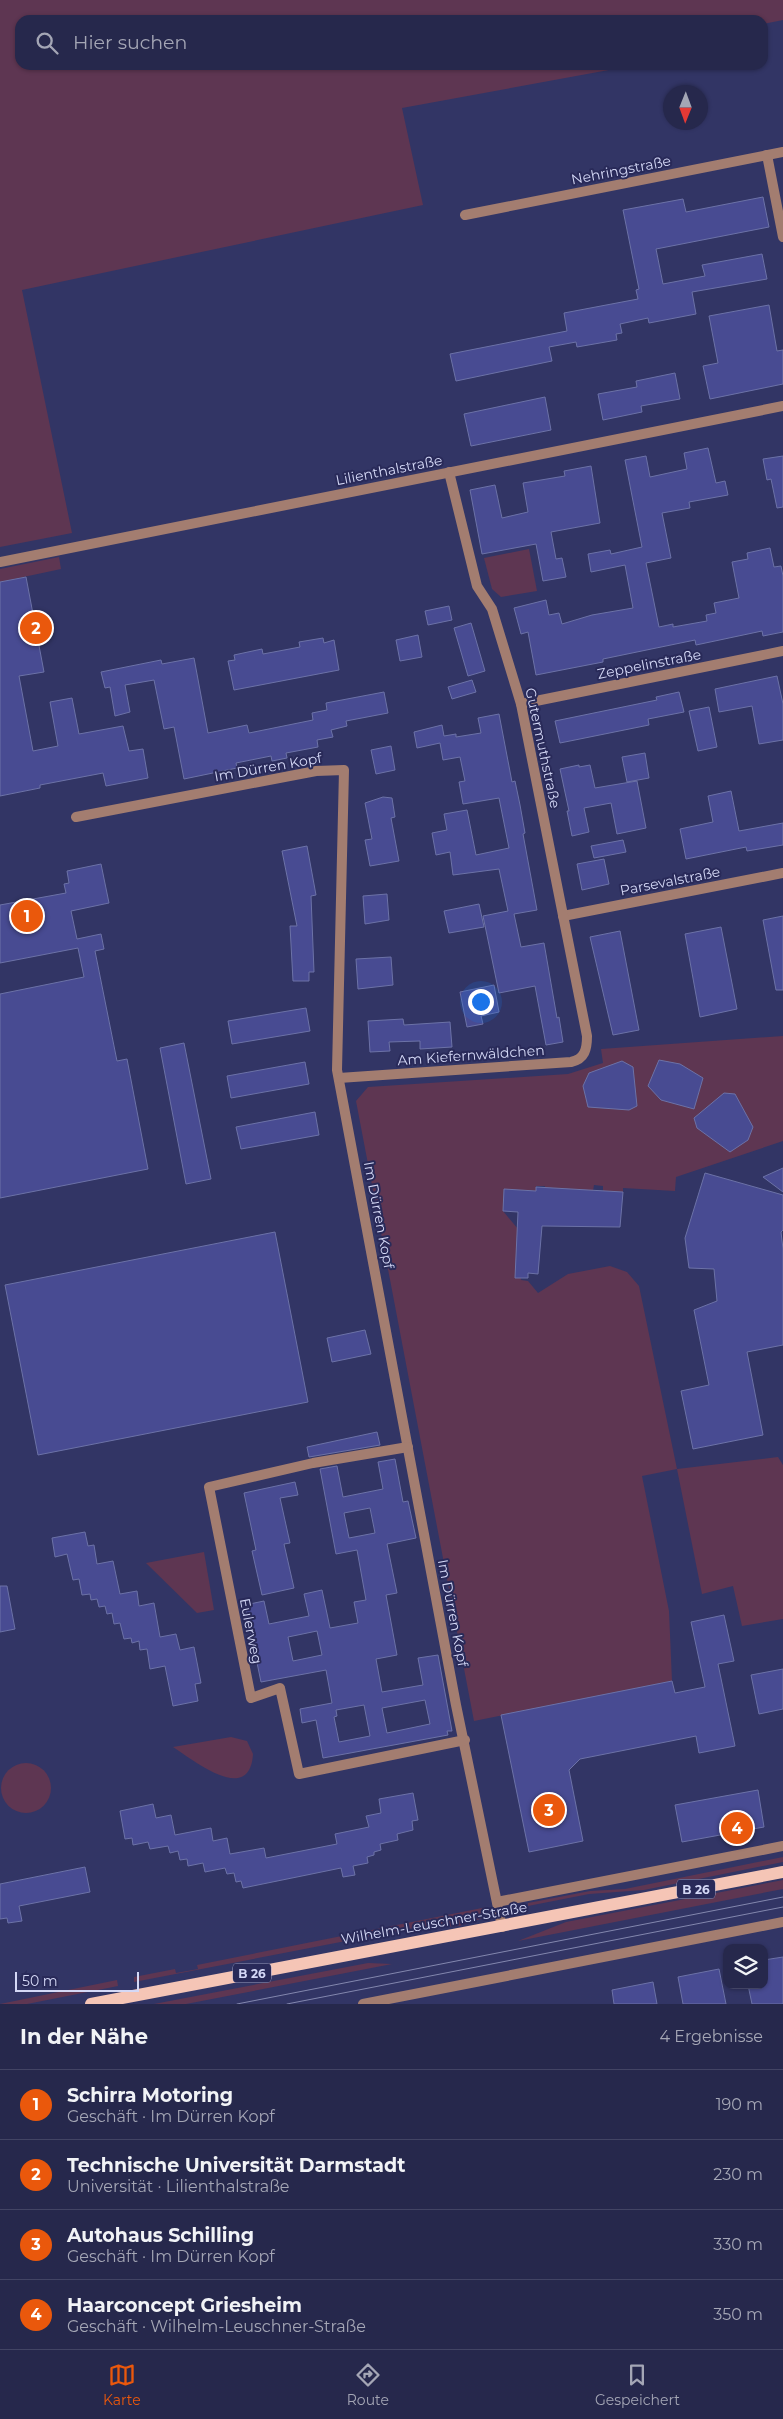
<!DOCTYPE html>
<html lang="de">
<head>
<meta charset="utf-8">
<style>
  :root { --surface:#26284c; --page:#323456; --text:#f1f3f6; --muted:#a4a6b5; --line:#424464; --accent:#ea580c }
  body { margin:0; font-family:Montserrat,sans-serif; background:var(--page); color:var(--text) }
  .controls { position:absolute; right:15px; bottom:15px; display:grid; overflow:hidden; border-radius:10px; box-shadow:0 1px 4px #0004 }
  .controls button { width:45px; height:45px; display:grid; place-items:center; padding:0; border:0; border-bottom:1px solid var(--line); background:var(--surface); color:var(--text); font:25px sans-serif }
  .compass { position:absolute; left:663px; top:85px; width:45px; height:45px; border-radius:50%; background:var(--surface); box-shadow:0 1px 4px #0004; rotate:181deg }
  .scale { position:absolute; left:15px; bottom:12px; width:124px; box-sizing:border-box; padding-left:5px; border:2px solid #d4d8f6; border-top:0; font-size:14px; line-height:18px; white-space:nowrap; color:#d4d8f6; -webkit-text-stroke:4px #292a59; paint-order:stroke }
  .you { position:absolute; left:480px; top:1001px; width:18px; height:18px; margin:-12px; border:4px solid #fff; border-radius:50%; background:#1a73e8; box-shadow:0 0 0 8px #1a73e833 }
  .badge { display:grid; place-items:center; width:32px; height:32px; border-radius:50%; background:var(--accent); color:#fff; font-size:16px; font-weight:700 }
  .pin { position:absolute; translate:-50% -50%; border:2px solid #fff; box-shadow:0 1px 5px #0006 }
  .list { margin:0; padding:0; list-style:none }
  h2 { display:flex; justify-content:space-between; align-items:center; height:65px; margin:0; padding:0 20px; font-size:21px }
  h2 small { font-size:16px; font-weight:400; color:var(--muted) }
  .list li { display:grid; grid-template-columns:32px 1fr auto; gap:15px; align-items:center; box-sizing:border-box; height:70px; padding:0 20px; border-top:1px solid var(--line) }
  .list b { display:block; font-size:19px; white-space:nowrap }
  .list p { margin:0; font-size:16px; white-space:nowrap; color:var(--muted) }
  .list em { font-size:16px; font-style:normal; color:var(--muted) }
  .icon { flex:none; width:28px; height:28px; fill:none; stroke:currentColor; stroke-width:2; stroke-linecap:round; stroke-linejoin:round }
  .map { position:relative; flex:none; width:783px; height:2004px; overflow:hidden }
  .search { position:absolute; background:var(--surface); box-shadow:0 1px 4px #0004; left:15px; right:15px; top:15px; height:55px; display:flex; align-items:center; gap:12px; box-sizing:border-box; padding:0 18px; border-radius:15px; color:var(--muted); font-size:19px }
  .sheet { height:345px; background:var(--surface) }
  nav { display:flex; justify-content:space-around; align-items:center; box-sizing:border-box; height:70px; border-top:1px solid var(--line); background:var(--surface); font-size:14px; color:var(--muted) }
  nav a { display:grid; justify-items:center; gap:2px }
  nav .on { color:var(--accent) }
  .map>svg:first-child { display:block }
</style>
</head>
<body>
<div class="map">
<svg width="783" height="2004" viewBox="0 0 783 2004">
  <rect width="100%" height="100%" fill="#323565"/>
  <g fill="#5e3652">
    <polygon points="0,0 783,0 783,20 763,24 763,20 20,20 20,65 636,65 402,108 423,205 22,290 72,533 0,547"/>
    <polygon points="529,549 537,591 501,597 492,589 484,558"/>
    <polygon points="59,557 61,569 0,582 0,569"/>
    <polygon points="783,1036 783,1141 676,1177 675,1191 623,1188 623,1192 603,1191 603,1186 594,1185 593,1191 545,1192 545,1186 536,1186 536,1191 504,1189 503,1211 518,1229 521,1280 528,1281 538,1293 568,1274 610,1266 627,1272 639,1286 677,1469 778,1457 783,1465 783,1619 742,1626 733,1586 702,1594 677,1469 642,1476 669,1611 672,1681 474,1721 356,1101 368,1087 568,1074 603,1063 601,1049"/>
    <polygon points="204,1552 214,1610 197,1613 146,1563"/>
    <path d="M231,1737L247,1741L253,1754C250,1806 193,1760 173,1747Z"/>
    <circle cx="26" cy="1788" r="25"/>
    <polygon points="783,1857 783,1862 644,1890 589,1894 528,1906 528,1903 590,1891 625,1889"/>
    <polygon points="783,1880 783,1889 518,1941 566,1922"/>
    <polygon points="487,1907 483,1918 459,1926 413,1928 134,1982 134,1977 175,1969 176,1973 198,1969 197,1965"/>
    <polygon points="368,1963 392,1964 186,2004 154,2004"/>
    <polygon points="117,1980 118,1986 27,2004 0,2004"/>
  </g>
  <g fill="#484b92" stroke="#6c72a7" fill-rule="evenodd">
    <polygon points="763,197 769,227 656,249 663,284 705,276 702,265 762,254 767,279 692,292 696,314 649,323 648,318 620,324 622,333 616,334 617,340 577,347 576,342 549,347 552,361 456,381 450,354 567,331 564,313 638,299 636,290 639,289 623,210 683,199 686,212"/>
    <polygon points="769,305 777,351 783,350 783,384 710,399 703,366 718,363 709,316"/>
    <polygon points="675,373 680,399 641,406 642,412 603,420 598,394 637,387 636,381"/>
    <polygon points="545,397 551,430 471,446 464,414"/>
    <polygon points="708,448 716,483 725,481 728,495 689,502 690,508 662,513 671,558 646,563 659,627 673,624 673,627 707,621 706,615 716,613 714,603 739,598 732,562 748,559 747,553 770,548 774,567 781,566 783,576 783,632 763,636 762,631 696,645 695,640 603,659 603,662 536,675 528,632 521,634 514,608 546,600 549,615 559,613 562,624 592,615 633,608 625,565 591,572 588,554 610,550 611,554 642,547 625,460 646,456 650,477 687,469 684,453"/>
    <polygon points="783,456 783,507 777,508 771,479 767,480 763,459"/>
    <polygon points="591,466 600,523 551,532 556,559 562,558 566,577 543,581 536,544 482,554 470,490 495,485 502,518 528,512 523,483 565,476 564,471"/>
    <polygon points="26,577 44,672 19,676 33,751 58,746 50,702 72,698 79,734 123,726 129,751 143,749 148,778 106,786 103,773 40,785 40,788 0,796 0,582"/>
    <polygon points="449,606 452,620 428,625 425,611"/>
    <polygon points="471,623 485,671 468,676 454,628"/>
    <polygon points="418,635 422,657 400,661 396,640"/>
    <polygon points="323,638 324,643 334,640 339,670 234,690 228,661 235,660 234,655 262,649 263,654 279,651 300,647 299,642"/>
    <polygon points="194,658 208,733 247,725 249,733 313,720 312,713 327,710 326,703 384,692 388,713 346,721 347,726 331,730 333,737 317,740 318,747 286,753 287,758 272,761 271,756 236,763 237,768 184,779 174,727 164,729 154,680 125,685 130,712 115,716 110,687 105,688 101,672 161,660 162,664"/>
    <polygon points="777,676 783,704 783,740 759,744 752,706 719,712 715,689"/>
    <polygon points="472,680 476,692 452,699 448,687"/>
    <polygon points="679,692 684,712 648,719 649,725 560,743 555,721 657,700 656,697"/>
    <polygon points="709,707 717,747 698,751 689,711"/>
    <polygon points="499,714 512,782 515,781 520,805 525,833 523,834 537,910 514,914 521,947 544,943 557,1018 559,1017 563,1042 546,1045 535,986 499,993 483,916 508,911 499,869 453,875 450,852 436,855 432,833 447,830 444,814 467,810 476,855 509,848 499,798 463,804 459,782 465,781 460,757 443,760 440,743 417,748 414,732 442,725 444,736 456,734 456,737 481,733 478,718"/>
    <polygon points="391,746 395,770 376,774 371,750"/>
    <polygon points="645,753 649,778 627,782 622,757"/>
    <polygon points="579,765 579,767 590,765 595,788 637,781 646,828 617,834 611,803 584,808 589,832 572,836 567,811 569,811 560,769"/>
    <polygon points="731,791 739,831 783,823 783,845 747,851 746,847 686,859 680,829 713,822 708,796"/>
    <polygon points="383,797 392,798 395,817 391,818 399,861 370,866 365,840 372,839 365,803"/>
    <polygon points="623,840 626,852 594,858 591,846"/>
    <polygon points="307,846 316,895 311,896 314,972 309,972 309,981 293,981 290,926 297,926 282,851"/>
    <polygon points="604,859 609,884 582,890 577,864"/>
    <polygon points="101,864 109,903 71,911 77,939 101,934 104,949 95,951 117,1061 127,1059 148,1169 0,1198 0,994 84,977 78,948 0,963 0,905 66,893 64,884 69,883 67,871"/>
    <polygon points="387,894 389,920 365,924 363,896"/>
    <polygon points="479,904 484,927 449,933 444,911"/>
    <polygon points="783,916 783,990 776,990 763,920"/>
    <polygon points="721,927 737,1009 700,1017 685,934"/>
    <polygon points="620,931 639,1030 613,1035 590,937"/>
    <polygon points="391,957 393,985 358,989 356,959"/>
    <polygon points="494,985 499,1012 481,1016 483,1024 467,1027 460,992"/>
    <polygon points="306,1008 310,1031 232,1044 228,1021"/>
    <polygon points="403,1019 404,1025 450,1022 452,1047 420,1049 420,1041 389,1042 390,1051 370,1052 368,1021"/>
    <polygon points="184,1043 211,1179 186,1184 160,1048"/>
    <polygon points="659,1060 680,1064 703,1078 694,1109 661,1100 648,1086"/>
    <polygon points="622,1061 633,1067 637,1106 629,1110 588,1107 583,1086 589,1073"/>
    <polygon points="305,1062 309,1084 231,1098 227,1076"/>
    <polygon points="724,1093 735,1094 753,1127 748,1140 730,1152 697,1128 694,1118"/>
    <polygon points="315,1112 319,1135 241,1149 236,1127"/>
    <polygon points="783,1168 783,1192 763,1177"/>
    <polygon points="705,1173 783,1195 783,1230 781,1232 783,1249 783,1345 747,1352 763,1435 693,1449 681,1391 709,1385 694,1310 717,1301 714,1269 689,1268 685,1238"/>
    <polygon points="536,1187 623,1192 620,1227 542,1226 538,1274 528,1273 528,1278 515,1278 518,1212 503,1211 504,1189 536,1191"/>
    <polygon points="275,1232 308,1402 38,1455 5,1285"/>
    <polygon points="365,1330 371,1354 332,1362 327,1338"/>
    <polygon points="377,1432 380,1445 309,1457 307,1447"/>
    <path d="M395,1459L403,1502L408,1501L416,1538L387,1544L397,1593L386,1595L397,1655L376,1659L382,1692L423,1685L418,1658L438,1655L452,1731H447L448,1735L323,1758L316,1720L302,1723L300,1709L332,1703L326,1670L261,1682L245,1605L264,1601L269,1624L309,1616L304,1594L322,1590L330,1628L358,1623L354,1602L366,1600L357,1550L336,1554L320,1469L337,1466L343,1497L383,1489L378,1462ZM370,1508L375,1533L349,1538L344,1513ZM317,1631L322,1655L293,1661L288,1637ZM425,1700L430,1724L387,1733L382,1708ZM364,1705L370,1736L339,1742L334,1717L337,1716L336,1710Z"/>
    <polygon points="295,1482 298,1495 280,1498 290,1543 284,1544 294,1588 262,1595 252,1551 256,1550 244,1493"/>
    <polygon points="85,1532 88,1546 94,1545 97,1564 113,1561 120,1594 137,1591 139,1606 154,1603 160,1637 176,1634 180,1650 194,1647 201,1683 195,1684 198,1701 173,1706 165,1666 150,1669 147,1649 140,1650 139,1641 132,1643 131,1638 124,1639 120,1623 114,1624 112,1613 107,1614 105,1606 99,1607 97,1599 91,1600 90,1594 82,1595 79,1579 73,1580 67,1554 55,1557 52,1538"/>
    <polygon points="0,1586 7,1586 15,1629 0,1632"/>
    <polygon points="724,1615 734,1661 718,1664 735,1746 699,1753 696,1736 580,1759 569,1770 583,1841 529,1852 501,1715 672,1681 675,1693 705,1687 691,1622"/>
    <polygon points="783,1669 783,1709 759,1714 751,1675"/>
    <polygon points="758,1790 764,1827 682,1842 675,1805"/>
    <polygon points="413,1793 418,1820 412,1821 413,1830 397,1834 398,1840 380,1844 381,1850 374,1852 374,1855 367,1857 368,1863 353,1866 355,1875 343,1877 341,1868 243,1888 241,1881 236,1882 234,1873 227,1874 225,1868 205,1872 203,1863 188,1866 187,1859 180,1860 178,1851 170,1853 168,1846 150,1849 148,1842 133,1845 132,1838 125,1839 120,1811 153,1804 156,1818 171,1815 175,1835 211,1828 213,1841 227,1838 230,1854 264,1848 266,1858 337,1844 335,1834 369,1827 366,1816 381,1813 379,1799"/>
    <polygon points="85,1867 90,1892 19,1906 22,1921 8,1923 7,1918 0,1919 0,1884"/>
    <polygon points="783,1957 783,2004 752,2004 748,1985 764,1985 764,1960"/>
    <polygon points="719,1969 726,2004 683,2004 678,1977"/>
    <polygon points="653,1982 657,2004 614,2004 612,1990"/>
  </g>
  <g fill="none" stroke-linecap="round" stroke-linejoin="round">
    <g stroke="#a37d70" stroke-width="10">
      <polyline points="767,155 783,237"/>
      <polyline points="465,215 783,152"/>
      <polyline points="0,562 783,406"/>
      <polyline points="521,704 783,651"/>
      <polyline points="76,817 316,771 344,770 337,1070 456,1705 502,1927"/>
      <polyline points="563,916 783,873"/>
      <path d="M339,1078L571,1062C585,1059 587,1049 587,1036L521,704L492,609L477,586L449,472"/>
      <polyline points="408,1447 313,1463 209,1487 251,1698 280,1688 299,1774 465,1740"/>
      <polyline points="497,1902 783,1846"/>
      <polyline points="363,2004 783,1922"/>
    </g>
    <polyline stroke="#f5c5b6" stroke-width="12" points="91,2004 783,1872"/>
    <g stroke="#8387ae" stroke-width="1">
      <polyline points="237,2004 783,1897"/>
      <polyline points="287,2004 783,1907"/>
    </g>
  </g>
  <g text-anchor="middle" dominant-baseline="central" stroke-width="4" stroke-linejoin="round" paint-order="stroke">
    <g fill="#292a59" stroke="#a1a4c7" stroke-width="1">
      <rect x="677" y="1879.5" width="38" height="19" rx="4"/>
      <rect x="233" y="1963.5" width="38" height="19" rx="4"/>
    </g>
    <g font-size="12" font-weight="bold" fill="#d4d8f6">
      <text x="696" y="1889">B 26</text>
      <text x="252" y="1973">B 26</text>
    </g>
    <g font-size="14" fill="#d4d8f6" stroke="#292a59">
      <text transform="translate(621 170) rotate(-11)">Nehringstraße</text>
      <text transform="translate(389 470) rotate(-11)">Lilienthalstraße</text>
      <text transform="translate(649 664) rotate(-11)">Zeppelinstraße</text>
      <text transform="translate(543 748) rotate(78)">Gutermuthstraße</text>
      <text transform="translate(268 767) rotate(-10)">Im Dürren Kopf</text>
      <text transform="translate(670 881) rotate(-11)">Parsevalstraße</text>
      <text transform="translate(471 1055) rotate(-4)">Am Kiefernwäldchen</text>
      <text transform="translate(379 1215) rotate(79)">Im Dürren Kopf</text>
      <text transform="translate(453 1613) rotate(79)">Im Dürren Kopf</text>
      <text transform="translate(251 1631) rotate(79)">Eulerweg</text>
      <text transform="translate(434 1923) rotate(-10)">Wilhelm-Leuschner-Straße</text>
    </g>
  </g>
</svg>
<div class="controls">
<button><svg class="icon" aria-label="layers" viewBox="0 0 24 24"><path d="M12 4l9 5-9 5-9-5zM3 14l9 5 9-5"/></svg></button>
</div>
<svg class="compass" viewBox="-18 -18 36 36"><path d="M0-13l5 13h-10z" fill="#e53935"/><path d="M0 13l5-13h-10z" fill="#a4a6b5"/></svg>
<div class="scale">50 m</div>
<div class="you"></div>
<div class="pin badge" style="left:27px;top:916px">1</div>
<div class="pin badge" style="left:36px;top:628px">2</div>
<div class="pin badge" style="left:549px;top:1810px">3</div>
<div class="pin badge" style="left:737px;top:1828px">4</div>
<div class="search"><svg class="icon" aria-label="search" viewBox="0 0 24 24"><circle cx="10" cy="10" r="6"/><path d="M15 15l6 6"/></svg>Hier suchen</div>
</div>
<section class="sheet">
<h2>In der Nähe<small>4 Ergebnisse</small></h2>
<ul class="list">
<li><span class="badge">1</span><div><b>Schirra Motoring</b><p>Geschäft · Im Dürren Kopf</p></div><em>190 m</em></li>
<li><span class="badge">2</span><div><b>Technische Universität Darmstadt</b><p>Universität · Lilienthalstraße</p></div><em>230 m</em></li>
<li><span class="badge">3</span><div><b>Autohaus Schilling</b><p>Geschäft · Im Dürren Kopf</p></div><em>330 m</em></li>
<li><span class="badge">4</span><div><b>Haarconcept Griesheim</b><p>Geschäft · Wilhelm-Leuschner-Straße</p></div><em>350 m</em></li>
</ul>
</section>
<nav>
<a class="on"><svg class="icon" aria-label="map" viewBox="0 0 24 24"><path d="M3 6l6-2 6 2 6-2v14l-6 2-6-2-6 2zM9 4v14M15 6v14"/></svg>Karte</a>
<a><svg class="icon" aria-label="directions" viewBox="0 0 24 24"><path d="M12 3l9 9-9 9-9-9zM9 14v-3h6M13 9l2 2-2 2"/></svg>Route</a>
<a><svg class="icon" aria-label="saved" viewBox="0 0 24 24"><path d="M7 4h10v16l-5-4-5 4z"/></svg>Gespeichert</a>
</nav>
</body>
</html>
